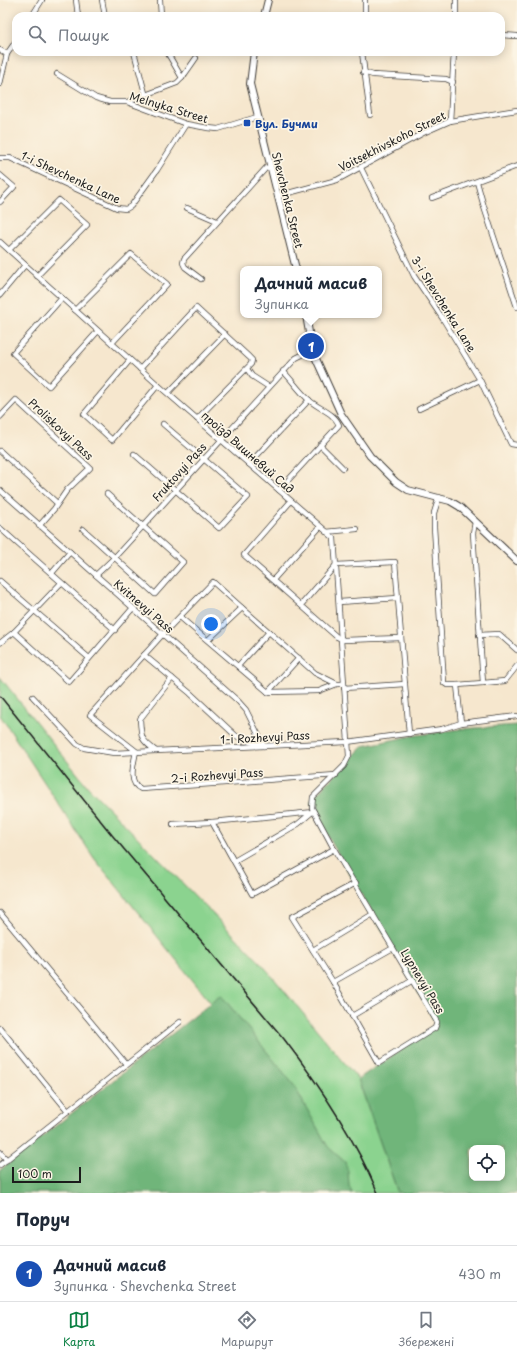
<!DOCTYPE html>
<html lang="uk">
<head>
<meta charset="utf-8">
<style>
  :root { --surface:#fff; --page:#f6f6f7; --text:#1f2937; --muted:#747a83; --line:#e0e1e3; --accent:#0b8043 }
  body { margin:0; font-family:"Playpen Sans",sans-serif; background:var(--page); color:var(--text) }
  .controls { position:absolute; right:12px; bottom:12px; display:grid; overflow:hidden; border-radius:8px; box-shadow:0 2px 10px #0003 }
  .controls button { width:36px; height:36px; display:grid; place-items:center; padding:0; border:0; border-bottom:1px solid var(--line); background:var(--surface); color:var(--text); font:20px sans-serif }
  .scale { position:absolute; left:12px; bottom:10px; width:69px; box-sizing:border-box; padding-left:4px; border:2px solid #1c1c1c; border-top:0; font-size:11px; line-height:14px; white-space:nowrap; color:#1c1c1c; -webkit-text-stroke:3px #fcf5e5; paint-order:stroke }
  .you { position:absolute; left:211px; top:624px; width:14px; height:14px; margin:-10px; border:3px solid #fff; border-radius:50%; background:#1a73e8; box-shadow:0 0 0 6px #1a73e833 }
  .badge { display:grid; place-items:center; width:26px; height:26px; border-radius:50%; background:var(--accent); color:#fff; font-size:13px; font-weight:700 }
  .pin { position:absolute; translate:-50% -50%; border:2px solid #fff; box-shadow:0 1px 4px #0006 }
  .popup { position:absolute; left:240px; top:266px; width:142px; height:52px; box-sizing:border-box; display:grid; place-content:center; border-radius:8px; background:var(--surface); filter:drop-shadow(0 1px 3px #0005); font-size:13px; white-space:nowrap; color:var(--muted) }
  .popup b { font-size:15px; color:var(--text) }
  .popup::after { content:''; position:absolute; left:50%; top:100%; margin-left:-8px; border:8px solid transparent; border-top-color:var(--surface) }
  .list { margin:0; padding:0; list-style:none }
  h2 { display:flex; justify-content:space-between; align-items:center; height:52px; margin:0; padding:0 16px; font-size:17px }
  h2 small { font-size:13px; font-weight:400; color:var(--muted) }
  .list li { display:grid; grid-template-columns:26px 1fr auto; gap:12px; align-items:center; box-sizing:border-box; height:56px; padding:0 16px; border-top:1px solid var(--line) }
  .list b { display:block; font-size:15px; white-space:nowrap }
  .list p { margin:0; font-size:13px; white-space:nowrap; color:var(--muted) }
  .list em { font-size:13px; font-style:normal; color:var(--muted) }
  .icon { flex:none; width:22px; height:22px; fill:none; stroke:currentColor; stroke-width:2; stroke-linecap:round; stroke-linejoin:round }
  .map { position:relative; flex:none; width:517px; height:1193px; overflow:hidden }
  .search { position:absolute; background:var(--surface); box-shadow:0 2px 10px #0003; left:12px; right:12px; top:12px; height:44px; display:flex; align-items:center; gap:10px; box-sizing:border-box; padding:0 14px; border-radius:12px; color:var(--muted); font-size:15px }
  .sheet { height:108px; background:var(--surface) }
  nav { display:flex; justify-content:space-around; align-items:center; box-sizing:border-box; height:56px; border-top:1px solid var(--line); background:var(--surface); font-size:11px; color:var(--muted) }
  nav a { display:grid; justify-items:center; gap:2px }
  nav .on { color:var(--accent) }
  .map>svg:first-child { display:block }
</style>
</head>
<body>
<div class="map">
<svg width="517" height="1193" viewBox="0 0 517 1193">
  <rect width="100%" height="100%" fill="#fcf5e5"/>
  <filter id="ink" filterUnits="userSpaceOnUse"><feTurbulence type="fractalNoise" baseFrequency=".025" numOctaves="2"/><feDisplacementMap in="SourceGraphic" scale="8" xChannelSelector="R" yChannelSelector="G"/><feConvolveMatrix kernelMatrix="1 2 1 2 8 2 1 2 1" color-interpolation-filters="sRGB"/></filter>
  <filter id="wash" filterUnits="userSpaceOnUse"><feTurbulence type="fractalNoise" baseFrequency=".012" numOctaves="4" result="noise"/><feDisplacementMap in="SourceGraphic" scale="16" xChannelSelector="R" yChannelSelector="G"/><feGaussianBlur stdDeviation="0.9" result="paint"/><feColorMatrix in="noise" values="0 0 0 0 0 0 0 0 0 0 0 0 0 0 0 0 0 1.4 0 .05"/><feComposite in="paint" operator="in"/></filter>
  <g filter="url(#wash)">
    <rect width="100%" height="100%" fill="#f6e7ce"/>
    <polygon fill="#8bd38f" stroke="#547856" points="0,677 88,787 261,963 358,1079 398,1193 336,1193 211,1003 94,858 0,715"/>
    <g fill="#70b57a" stroke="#46684b" fill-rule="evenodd">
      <path d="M517,725V1193H398L358,1079L437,1025L314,812L311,800L363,746L411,736L461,729ZM472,1148H502V1178H472Z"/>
      <polygon points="221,995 293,1084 328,1147 345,1162 348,1171 349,1186 352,1193 0,1193 0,1170"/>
    </g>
  </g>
  <g filter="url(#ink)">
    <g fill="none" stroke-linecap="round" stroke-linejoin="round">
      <defs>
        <g id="street">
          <polyline points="76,0 78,16"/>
          <polyline points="102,0 105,16"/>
          <polyline points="160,0 161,16"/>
          <polyline points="32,16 42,0"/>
          <polyline points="365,16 365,0"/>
          <polyline points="456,16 456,0"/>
          <polyline points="501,35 517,36"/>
          <polyline points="0,50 7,54"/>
          <polyline points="134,52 145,93"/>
          <polyline points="167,52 182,78 196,58"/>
          <polyline points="362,52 370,115"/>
          <polyline points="363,72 373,75 446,79 453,82"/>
          <polyline points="57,74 96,98 110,102 127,102 186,124 208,128 218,129 257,117"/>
          <polyline points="0,84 7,54 16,41"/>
          <polyline points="127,102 177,83 182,78"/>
          <polyline points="450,121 454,52"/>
          <polyline points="0,158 10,158 117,208 126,209 131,206 157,170 186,124"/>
          <polyline points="361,168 414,276 443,319 480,380 511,444 517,445"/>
          <polyline points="0,175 14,187 0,202"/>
          <polyline points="477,182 484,207 517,307"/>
          <polyline points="277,196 337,180 423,133 450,121 517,110"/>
          <polyline points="432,198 517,166"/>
          <polyline points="187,208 217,221"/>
          <polyline points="0,242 158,385 334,538 349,756 344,766 313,797 312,808 334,849 437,1022 435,1028 379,1063 333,982 292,917 356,883"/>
          <polyline points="9,250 59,200 87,225 37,276"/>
          <polyline points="201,279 185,267 183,263 184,259 266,168 270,167"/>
          <polyline points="0,295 25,265"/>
          <polyline points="62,298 13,353 49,386 98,331"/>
          <polyline points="75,310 131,254 167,284 112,343"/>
          <polyline points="130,360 84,414 112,440 158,385"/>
          <polyline points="140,369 196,308 249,357 252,360 251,364 197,419"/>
          <polyline points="247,369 252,376 269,387"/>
          <polyline points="168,393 225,334"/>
          <polyline points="419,409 480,380"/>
          <polyline points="0,417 16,400 90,468 67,490 54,509 39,526"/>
          <polyline points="320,445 343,468"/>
          <polyline points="0,451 57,503"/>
          <polyline points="134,454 219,528 248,497 163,424"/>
          <polyline points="249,464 309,400"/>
          <polyline points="0,490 238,701 246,710 264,746"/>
          <path d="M279,490L339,425C334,412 318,409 308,399C299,391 292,380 283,371"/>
          <polyline points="439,497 434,513 434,527 444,683 447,685 457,685 461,723"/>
          <polyline points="291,501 244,555 337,637 344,640 401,638"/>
          <polyline points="0,528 115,630"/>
          <polyline points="83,529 155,594 183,562 107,494"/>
          <polyline points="326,532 357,529"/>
          <polyline points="52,573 70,552"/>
          <polyline points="96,575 114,558 296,358 312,350"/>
          <polyline points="273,580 320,527"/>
          <polyline points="0,581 89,658"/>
          <polyline points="339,602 398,598"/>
          <polyline points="301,605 336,565 395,562 409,734"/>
          <polyline points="180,617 268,692 319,691 337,684"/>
          <polyline points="14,632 69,682 132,609"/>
          <polyline points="479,635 499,634 517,650"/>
          <polyline points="208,640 242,608"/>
          <polyline points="0,643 14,632 61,583"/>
          <polyline points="144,655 190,693 235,735 243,740 259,744"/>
          <polyline points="238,666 269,632"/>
          <polyline points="483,683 505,681 517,666"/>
          <polyline points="457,685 483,683 473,533 475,522"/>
          <polyline points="344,688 405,684"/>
          <polyline points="268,692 299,658"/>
          <polyline points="33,697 77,744 84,748 114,753 347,742 442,729 461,723 517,716"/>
          <path d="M156,751C141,740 141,738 140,719L172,678"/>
          <path d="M336,775L141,789C127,783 134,763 136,751L90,715L163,634L213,582L315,673L337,684H344"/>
          <polyline points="314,812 212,822 252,894 334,849"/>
          <polyline points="173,824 212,822"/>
          <polyline points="234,861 298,824 311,813"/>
          <polyline points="0,913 126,1064"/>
          <polyline points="313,950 373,914"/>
          <polyline points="333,982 393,948"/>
          <polyline points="352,1016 413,980"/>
          <polyline points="0,1028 68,1111"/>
          <polyline points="0,1152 7,1160"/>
          <polyline points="0,1165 180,1022"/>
        </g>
        <g id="secondary">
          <polyline points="264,16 268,0"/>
          <polyline points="254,52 250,84 296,269"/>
          <polyline points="306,315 312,350 341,414 370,456 396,482 408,490 450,501 460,507 517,561"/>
        </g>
      </defs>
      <use href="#street" stroke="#3d3a37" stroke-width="6"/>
      <use href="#secondary" stroke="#3d3a37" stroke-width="8"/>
      <use href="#street" stroke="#fff" stroke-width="4.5"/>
      <use href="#secondary" stroke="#fff" stroke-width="6"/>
      <path stroke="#1c1c1c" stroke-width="1.5" d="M0,696L112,835L284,1039C321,1087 354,1137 378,1193"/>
    </g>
  </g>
  <rect fill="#1a4fb4" stroke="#fcf5e5" stroke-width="1.5" x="243" y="119" width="8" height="8" rx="2"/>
  <g text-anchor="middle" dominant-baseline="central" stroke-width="3.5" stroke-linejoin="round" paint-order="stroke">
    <g font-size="11" fill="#1c1c1c" stroke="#fcf5e5">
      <text transform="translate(169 107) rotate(17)">Melnyka Street</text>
      <text transform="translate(392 141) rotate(-27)">Voitsekhivskoho Street</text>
      <text transform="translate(71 177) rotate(25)">1-i Shevchenka Lane</text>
      <text transform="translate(288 200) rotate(76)">Shevchenka Street</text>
      <text transform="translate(444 304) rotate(58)">3-i Shevchenka Lane</text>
      <text transform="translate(61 429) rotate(43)">Proliskovyi Pass</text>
      <text transform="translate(248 452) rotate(41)">проїзд Вишневий Сад</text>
      <text transform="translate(179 472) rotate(-48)">Fruktovyi Pass</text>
      <text transform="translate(144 606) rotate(41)">Kvitnevyi Pass</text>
      <text transform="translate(265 737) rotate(-3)">1-i Rozhevyi Pass</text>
      <text transform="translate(217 775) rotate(-4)">2-i Rozhevyi Pass</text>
      <text transform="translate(423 981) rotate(59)">Lypnevyi Pass</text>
    </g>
    <g font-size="11" font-weight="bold" fill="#164399" stroke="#fcf5e5" text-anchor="start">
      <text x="255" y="123">Вул. Бучми</text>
    </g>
  </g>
</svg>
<div class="controls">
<button><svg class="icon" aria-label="locate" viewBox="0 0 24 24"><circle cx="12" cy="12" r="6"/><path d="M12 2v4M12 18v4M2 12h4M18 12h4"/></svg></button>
</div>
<div class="scale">100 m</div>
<div class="you"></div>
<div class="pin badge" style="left:311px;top:346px;background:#1a4fb4">1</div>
<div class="popup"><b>Дачний масив</b>Зупинка</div>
<div class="search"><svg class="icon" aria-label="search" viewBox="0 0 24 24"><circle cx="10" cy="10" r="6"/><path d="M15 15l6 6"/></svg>Пошук</div>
</div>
<section class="sheet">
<h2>Поруч<small></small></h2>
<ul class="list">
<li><span class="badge" style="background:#1a4fb4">1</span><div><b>Дачний масив</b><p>Зупинка · Shevchenka Street</p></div><em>430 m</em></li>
</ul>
</section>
<nav>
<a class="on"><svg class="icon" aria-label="map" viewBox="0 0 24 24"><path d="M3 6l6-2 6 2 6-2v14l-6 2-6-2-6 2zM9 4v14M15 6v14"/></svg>Карта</a>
<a><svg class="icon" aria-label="directions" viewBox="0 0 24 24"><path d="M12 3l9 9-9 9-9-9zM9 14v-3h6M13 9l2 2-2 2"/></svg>Маршрут</a>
<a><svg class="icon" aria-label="saved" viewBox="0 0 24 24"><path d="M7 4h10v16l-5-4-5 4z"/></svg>Збережені</a>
</nav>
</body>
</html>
